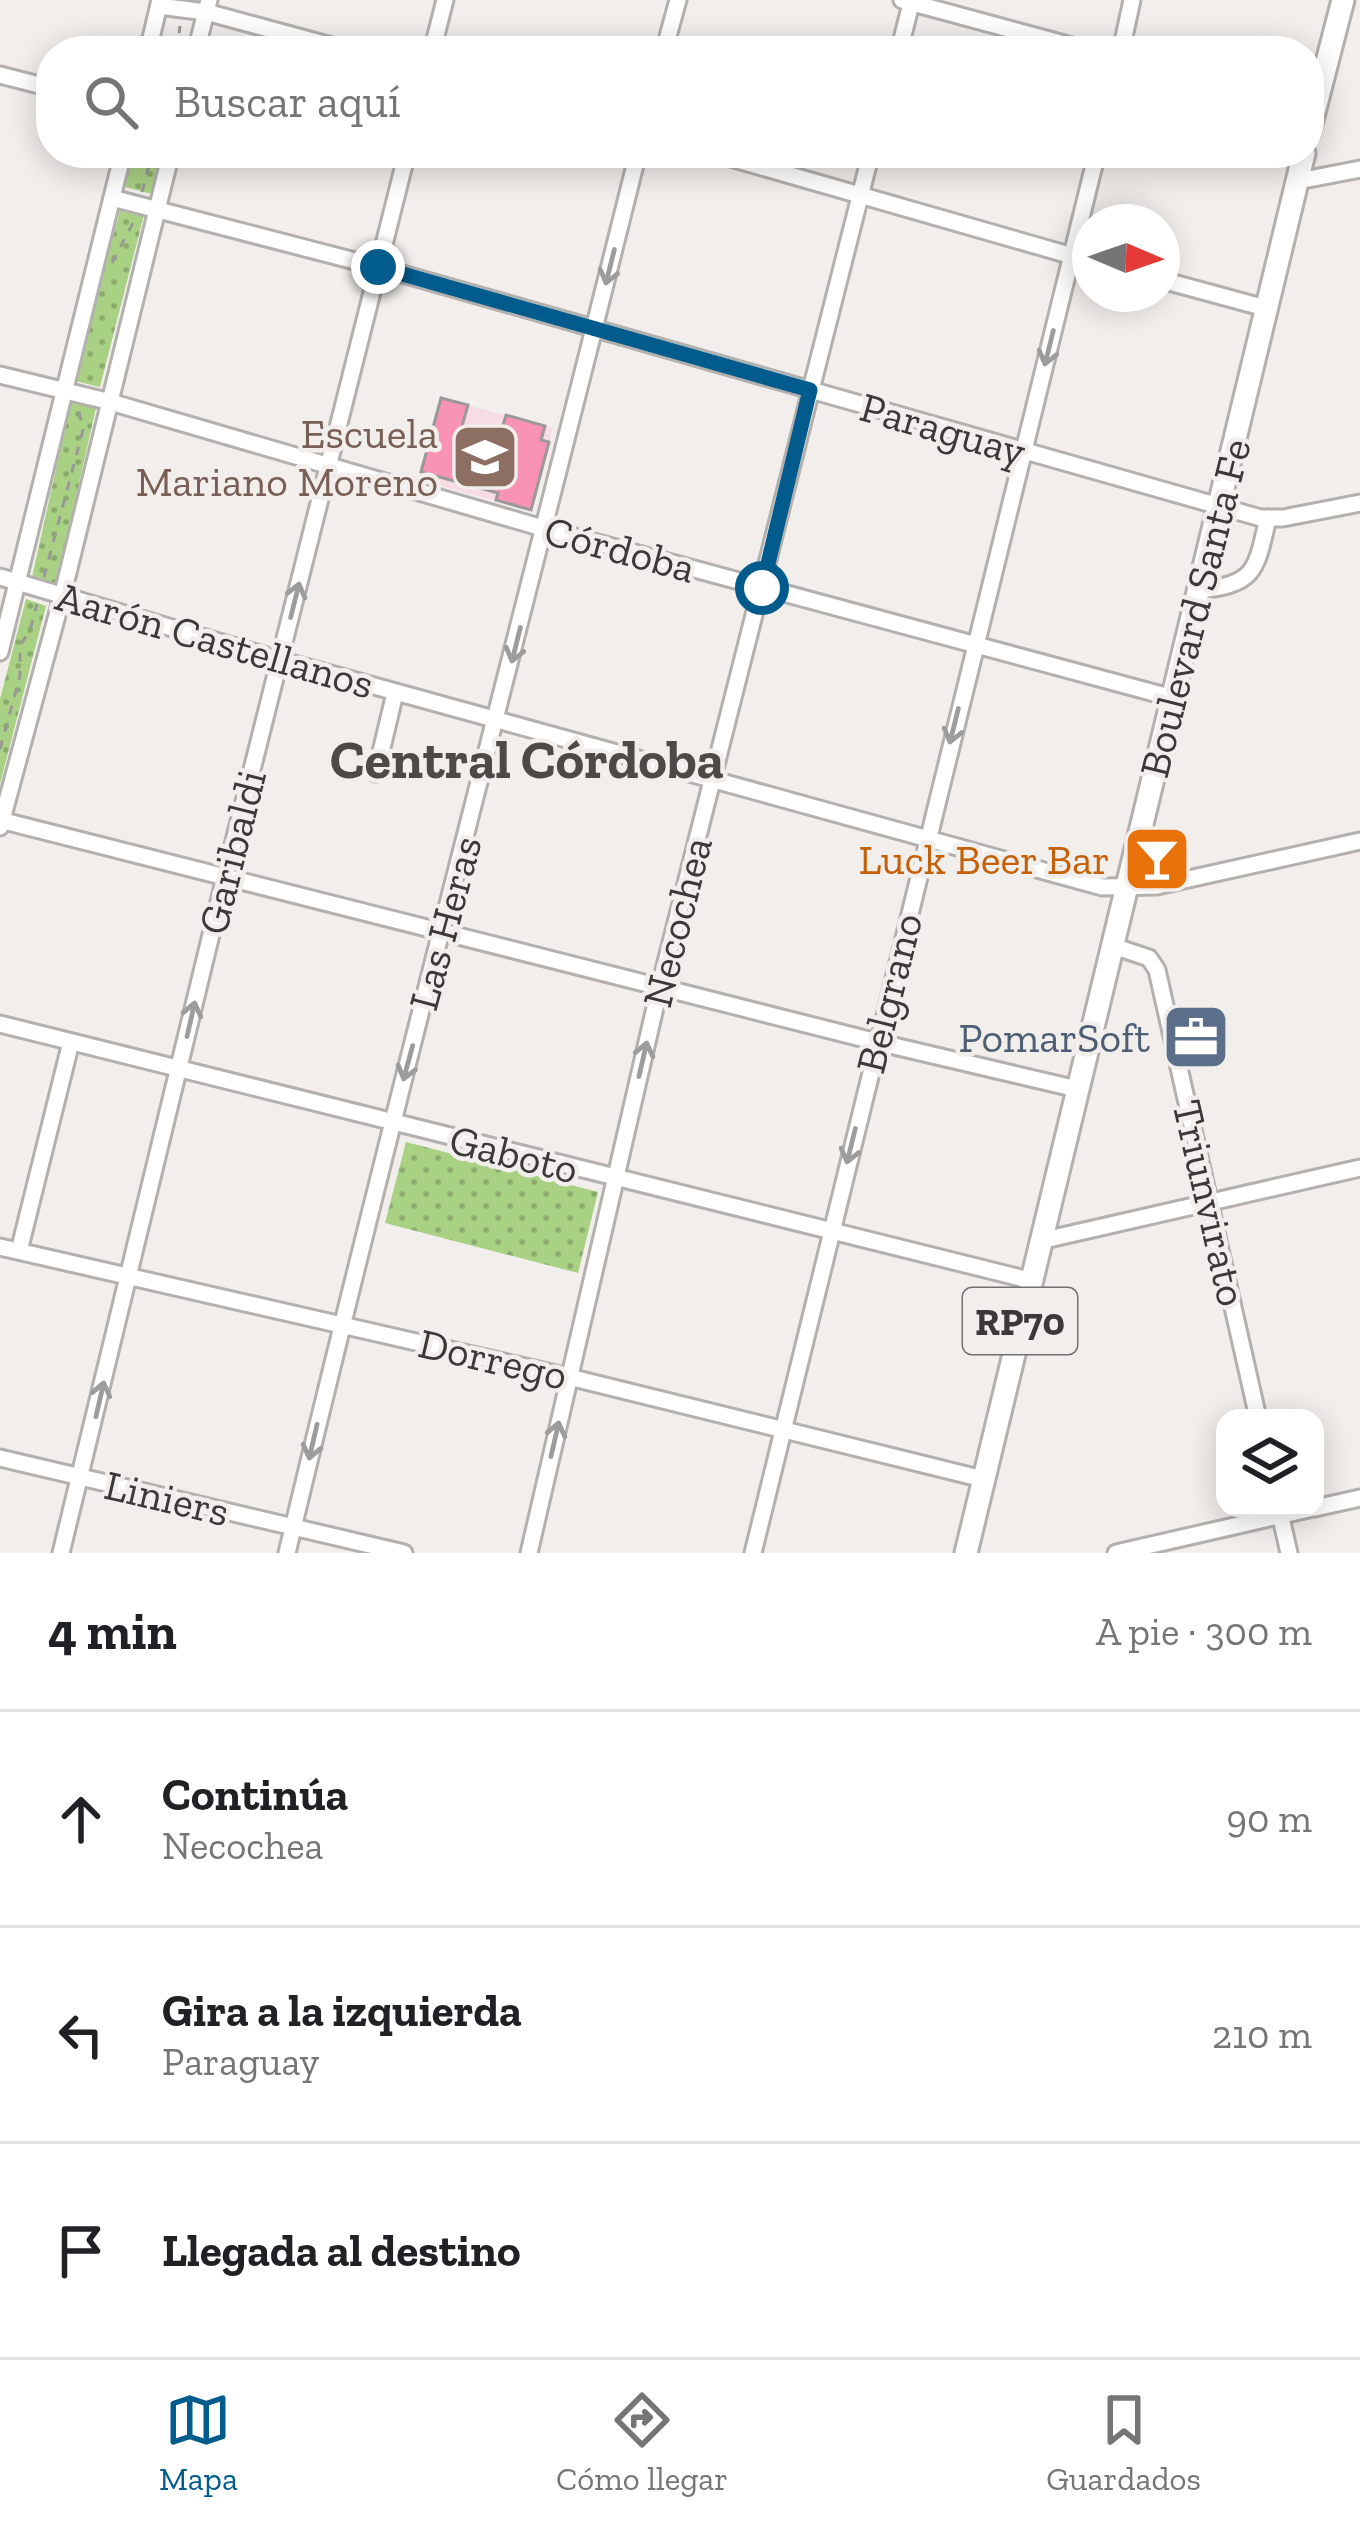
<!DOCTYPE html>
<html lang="es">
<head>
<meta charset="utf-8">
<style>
  :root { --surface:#fff; --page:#f2f2f2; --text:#202124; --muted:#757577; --line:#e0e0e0; --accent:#015c8d }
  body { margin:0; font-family:"Zilla Slab",serif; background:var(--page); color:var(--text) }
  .controls { position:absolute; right:36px; bottom:36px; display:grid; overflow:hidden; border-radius:24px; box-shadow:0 6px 30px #0003 }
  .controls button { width:108px; height:108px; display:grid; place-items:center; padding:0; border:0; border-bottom:3px solid var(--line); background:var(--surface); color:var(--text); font:60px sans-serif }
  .compass { position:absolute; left:1072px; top:204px; width:108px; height:108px; border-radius:50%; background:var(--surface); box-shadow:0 6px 30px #0003; rotate:92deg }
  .stop { position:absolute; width:36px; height:36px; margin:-27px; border:9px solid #015c8d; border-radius:50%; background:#fff }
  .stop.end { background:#015c8d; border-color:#fff; box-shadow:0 3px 12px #0008 }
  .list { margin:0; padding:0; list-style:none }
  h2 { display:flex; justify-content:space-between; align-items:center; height:156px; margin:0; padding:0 48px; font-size:51px }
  h2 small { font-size:39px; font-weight:400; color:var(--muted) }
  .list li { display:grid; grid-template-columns:78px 1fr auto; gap:36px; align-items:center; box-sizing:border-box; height:216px; padding:0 48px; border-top:3px solid var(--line) }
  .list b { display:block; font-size:45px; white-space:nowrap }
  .list p { margin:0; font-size:39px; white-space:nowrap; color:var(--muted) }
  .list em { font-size:39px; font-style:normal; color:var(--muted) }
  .icon { flex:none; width:66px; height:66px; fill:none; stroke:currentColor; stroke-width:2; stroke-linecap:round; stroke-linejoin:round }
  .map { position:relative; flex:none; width:1360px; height:1553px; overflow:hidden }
  .search { position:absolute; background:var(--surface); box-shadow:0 6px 30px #0003; left:36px; right:36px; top:36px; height:132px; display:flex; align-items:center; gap:30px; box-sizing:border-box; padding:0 42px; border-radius:48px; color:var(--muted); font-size:45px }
  .sheet { height:804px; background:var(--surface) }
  nav { display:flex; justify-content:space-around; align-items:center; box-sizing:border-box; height:168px; border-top:3px solid var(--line); background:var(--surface); font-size:33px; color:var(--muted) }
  nav a { display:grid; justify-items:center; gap:6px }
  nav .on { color:var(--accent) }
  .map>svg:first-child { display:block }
</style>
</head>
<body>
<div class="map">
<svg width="1360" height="1553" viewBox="0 0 1360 1553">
  <defs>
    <pattern id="park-dots" width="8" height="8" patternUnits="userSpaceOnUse" patternTransform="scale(3)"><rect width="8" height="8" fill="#a9d184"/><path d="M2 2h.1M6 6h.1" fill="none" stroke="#8bab6d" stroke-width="1.8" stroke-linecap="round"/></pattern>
  </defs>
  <rect width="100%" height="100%" fill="#f1eeeb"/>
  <polygon fill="#f7dde3" points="441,398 553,428 531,510 419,480"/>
  <g fill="url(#park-dots)">
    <polygon points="133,153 163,153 152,194 125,187"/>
    <polygon points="120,210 144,215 100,387 75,381"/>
    <polygon points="71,402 96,408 56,586 32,577"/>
    <polygon points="26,599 46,606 0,784 0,699"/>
    <polygon points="406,1142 598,1192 578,1273 385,1223"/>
  </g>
  <polygon fill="#f993b5" stroke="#9c9798" stroke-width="3" points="441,398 468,405 453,458 505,472 512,443 499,439 506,415 545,426 541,440 549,442 531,510 496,500 498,493 421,472"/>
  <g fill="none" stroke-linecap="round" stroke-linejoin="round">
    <defs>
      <g id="minor">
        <polyline points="902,0 1090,51"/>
        <polyline points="159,6 206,12 350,51"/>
        <polyline points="148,51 160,0"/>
        <polyline points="196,51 209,0"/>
        <polyline points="432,51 445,0"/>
        <polyline points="664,51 678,0"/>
        <polyline points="899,51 912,0"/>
        <polyline points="1121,51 1132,0"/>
        <polyline points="0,75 51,88"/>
        <polyline points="713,153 1090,261"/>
        <polyline points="1298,181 1360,169"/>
        <polyline points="112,198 378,267 1261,518 1283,518 1360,503"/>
        <polyline points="1162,280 1269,309"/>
        <polyline points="0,375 107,401 546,529 1173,698"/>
        <polyline points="0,577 280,660 1102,887 1157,886 1360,841"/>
        <path d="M1200,590C1256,584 1256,570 1268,518"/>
        <polyline points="0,652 123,153"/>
        <polyline points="376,773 395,693"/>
        <polyline points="0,820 877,1042 1077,1089"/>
        <polyline points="0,827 62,597 171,153"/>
        <polyline points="1113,946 1149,958 1157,970 1258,1418"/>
        <polyline points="0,1024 1029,1280"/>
        <polyline points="1040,1241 1360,1168"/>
        <polyline points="0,1247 569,1377 983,1479"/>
        <polyline points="19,1251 71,1042"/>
        <polyline points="0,1458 404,1553"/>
        <polyline points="1315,1508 1360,1498"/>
        <polyline points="1279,1509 1289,1553"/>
        <polyline points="61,1553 225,877 407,153"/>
        <path d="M287,1553C399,1085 522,620 638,153"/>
        <polyline points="529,1553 660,986 871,153"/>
        <polyline points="753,1553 1097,153"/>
        <polyline points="1116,1553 1313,1508"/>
      </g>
      <g id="major">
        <polyline points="1309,132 1343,0"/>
        <polyline points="966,1553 1304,153"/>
      </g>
    </defs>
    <use href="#minor" stroke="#b3b0ad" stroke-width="21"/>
    <use href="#major" stroke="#b3b0ad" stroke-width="27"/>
    <g stroke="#9a9896" stroke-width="3" stroke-dasharray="9 9" stroke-linecap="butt">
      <polyline points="177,51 180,26"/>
      <polyline points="142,192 152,153"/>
      <polyline points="112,263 135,219"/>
      <polyline points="44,577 83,430 78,407"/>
      <polyline points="0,749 20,676 20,646 30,630 37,604"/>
    </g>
    <use href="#minor" stroke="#fff" stroke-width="15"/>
    <use href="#major" stroke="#fff" stroke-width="21"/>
  </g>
  <defs><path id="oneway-shaft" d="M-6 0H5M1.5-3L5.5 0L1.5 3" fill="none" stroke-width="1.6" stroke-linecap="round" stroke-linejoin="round" transform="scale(3)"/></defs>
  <g stroke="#9d9c9c">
    <use href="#oneway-shaft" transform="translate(610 267) rotate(104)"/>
    <use href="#oneway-shaft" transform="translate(1049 348) rotate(104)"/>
    <use href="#oneway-shaft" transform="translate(295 600) rotate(-76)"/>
    <use href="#oneway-shaft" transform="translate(516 645) rotate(104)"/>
    <use href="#oneway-shaft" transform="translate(954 726) rotate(104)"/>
    <use href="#oneway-shaft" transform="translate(191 1019) rotate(-77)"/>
    <use href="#oneway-shaft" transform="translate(643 1059) rotate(-77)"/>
    <use href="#oneway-shaft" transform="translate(408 1063) rotate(105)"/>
    <use href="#oneway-shaft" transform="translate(851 1146) rotate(104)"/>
    <use href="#oneway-shaft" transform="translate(100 1399) rotate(-77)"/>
    <use href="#oneway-shaft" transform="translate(555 1439) rotate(-77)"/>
    <use href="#oneway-shaft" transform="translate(313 1442) rotate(103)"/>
  </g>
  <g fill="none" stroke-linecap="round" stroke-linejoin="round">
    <polyline stroke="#015c8d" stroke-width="15" points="378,267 810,390 762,588"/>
  </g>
  <defs>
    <symbol id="school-square" viewBox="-11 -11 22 22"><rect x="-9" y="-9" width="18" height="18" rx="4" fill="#8d6e63" stroke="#f1eeeb"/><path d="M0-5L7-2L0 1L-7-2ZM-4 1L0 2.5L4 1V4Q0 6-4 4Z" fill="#fff"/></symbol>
    <symbol id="bar-square" viewBox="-11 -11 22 22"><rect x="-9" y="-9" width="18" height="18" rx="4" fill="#e8710a" stroke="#f1eeeb"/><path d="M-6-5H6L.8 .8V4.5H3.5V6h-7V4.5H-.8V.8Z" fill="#fff"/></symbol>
    <symbol id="office-square" viewBox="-11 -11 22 22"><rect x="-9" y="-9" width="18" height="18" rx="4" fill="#5c6f8a" stroke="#f1eeeb"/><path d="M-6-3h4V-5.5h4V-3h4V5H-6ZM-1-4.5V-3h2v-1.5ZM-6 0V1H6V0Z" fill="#fff"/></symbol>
  </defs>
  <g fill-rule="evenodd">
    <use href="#school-square" x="447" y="419" width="76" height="76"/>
    <use href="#bar-square" x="1119" y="821" width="76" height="76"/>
    <use href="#office-square" x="1158" y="999" width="76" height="76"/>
  </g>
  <g text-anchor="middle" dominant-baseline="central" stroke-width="9" stroke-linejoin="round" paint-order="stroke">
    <rect fill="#f1eeeb" stroke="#726f6e" stroke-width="3" x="963" y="1288" width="114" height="66" rx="9"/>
    <g font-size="39" font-weight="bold" fill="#3b3938">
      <text x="1020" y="1321">RP70</text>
    </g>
    <g font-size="42" fill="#3b3938" stroke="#f1eeeb">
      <text transform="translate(943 429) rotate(16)">Paraguay</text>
      <text transform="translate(620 549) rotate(15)">Córdoba</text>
      <text transform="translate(1195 608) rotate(-76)">Boulevard Santa Fe</text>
      <text transform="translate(215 640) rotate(16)">Aarón Castellanos</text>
      <text transform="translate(232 852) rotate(-76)">Garibaldi</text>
      <text transform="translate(677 922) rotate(-76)">Necochea</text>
      <text transform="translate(445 923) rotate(-75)">Las Heras</text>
      <text transform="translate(889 993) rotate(-76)">Belgrano</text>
      <text transform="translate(514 1154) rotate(14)">Gaboto</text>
      <text transform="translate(1210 1203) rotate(77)">Triunvirato</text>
      <text transform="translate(493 1359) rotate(13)">Dorrego</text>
      <text transform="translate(167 1498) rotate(13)">Liniers</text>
    </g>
    <g font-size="42" fill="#785e54" stroke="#f1eeeb" text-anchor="end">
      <text x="438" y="433">Escuela<tspan x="438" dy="48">Mariano Moreno</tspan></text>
    </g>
    <g font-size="42" fill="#c56008" stroke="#f1eeeb" text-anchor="end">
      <text x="1110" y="859">Luck Beer Bar</text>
    </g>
    <g font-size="42" fill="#4e5e75" stroke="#f1eeeb" text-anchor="end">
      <text x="1150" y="1037">PomarSoft</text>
    </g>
    <g font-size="54" font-weight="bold" fill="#4c4a47" stroke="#f1eeeb">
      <text x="527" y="759">Central Córdoba</text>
    </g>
  </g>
</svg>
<div class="controls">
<button><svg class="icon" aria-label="layers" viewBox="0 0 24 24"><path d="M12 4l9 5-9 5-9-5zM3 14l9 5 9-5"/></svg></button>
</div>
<svg class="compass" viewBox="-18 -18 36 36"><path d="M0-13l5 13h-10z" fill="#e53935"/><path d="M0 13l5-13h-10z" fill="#757577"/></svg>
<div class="stop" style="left:762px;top:588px"></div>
<div class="stop end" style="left:378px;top:267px"></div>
<div class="search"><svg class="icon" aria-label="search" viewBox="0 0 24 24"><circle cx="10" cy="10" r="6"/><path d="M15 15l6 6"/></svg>Buscar aquí</div>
</div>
<section class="sheet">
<h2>4 min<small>A pie · 300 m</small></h2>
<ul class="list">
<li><svg class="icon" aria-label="ahead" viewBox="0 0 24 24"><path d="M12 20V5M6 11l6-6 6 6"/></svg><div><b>Continúa</b><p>Necochea</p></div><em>90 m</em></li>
<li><svg class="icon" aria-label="left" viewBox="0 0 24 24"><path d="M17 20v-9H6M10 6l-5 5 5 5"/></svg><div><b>Gira a la izquierda</b><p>Paraguay</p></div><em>210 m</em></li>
<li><svg class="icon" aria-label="arrive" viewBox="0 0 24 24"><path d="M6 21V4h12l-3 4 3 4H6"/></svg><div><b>Llegada al destino</b></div></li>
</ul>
</section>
<nav>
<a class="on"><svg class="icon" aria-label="map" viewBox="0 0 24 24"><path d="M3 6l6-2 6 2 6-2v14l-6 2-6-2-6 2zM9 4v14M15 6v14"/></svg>Mapa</a>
<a><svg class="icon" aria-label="directions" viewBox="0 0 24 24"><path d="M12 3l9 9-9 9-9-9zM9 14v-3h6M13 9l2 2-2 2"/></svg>Cómo llegar</a>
<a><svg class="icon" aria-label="saved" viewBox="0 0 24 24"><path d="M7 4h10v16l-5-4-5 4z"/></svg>Guardados</a>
</nav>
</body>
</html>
